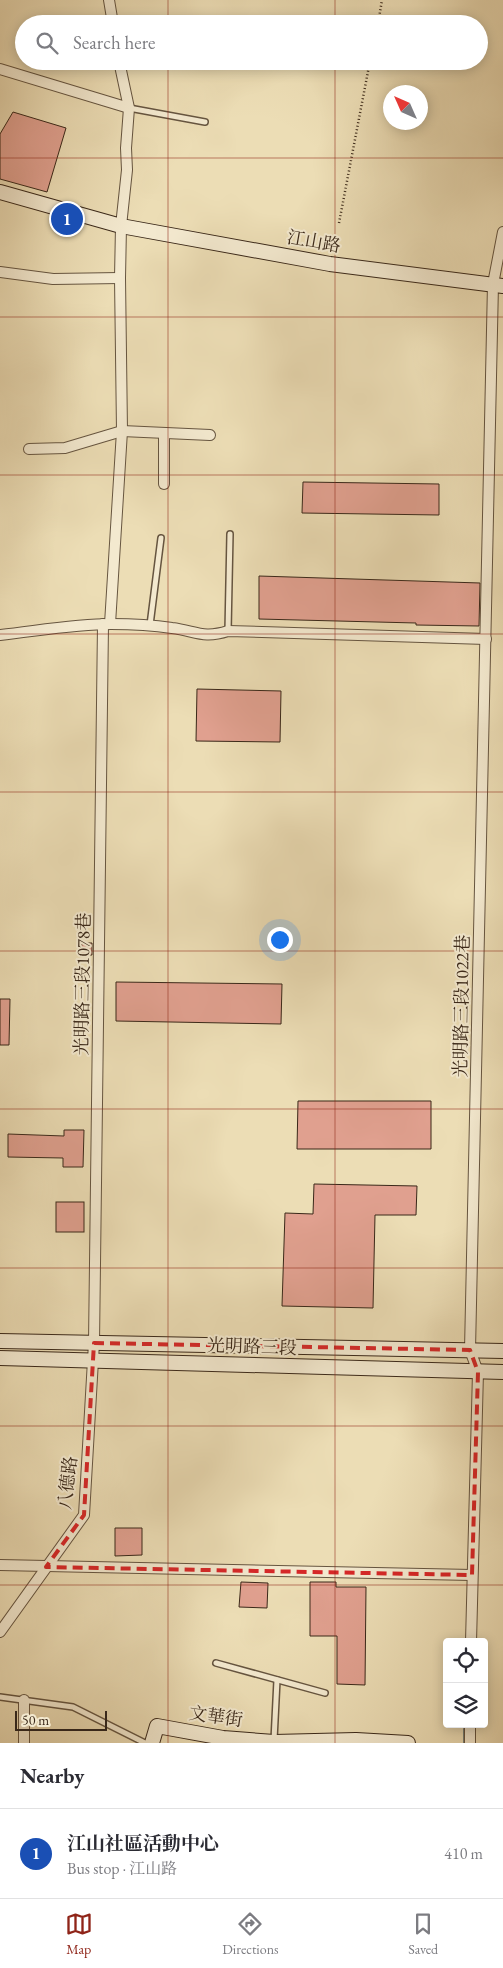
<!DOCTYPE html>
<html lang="en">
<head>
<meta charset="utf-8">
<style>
  :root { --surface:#fff; --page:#f2f2f3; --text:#2b2b33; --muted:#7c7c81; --line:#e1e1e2; --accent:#8f2418 }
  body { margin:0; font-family:"EB Garamond","Noto Serif TC",serif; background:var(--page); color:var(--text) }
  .controls { position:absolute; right:15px; bottom:15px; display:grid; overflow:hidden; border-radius:5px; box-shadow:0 2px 12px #0003 }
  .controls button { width:45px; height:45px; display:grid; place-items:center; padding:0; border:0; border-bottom:1px solid var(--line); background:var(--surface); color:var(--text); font:25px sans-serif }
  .compass { position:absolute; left:383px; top:85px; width:45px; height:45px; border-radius:50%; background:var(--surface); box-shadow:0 2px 12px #0003; rotate:315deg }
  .scale { position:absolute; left:15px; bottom:12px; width:92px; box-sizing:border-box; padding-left:5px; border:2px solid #3a2819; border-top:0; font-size:14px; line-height:18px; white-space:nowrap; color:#3a2819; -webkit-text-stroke:4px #f3e9cf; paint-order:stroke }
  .you { position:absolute; left:279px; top:939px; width:18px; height:18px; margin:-12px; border:4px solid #fff; border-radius:50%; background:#1a73e8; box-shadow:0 0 0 8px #1a73e833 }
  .badge { display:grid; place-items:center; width:32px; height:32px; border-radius:50%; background:var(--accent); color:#fff; font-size:16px; font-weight:700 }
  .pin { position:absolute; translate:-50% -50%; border:2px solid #fff; box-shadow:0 1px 5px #0006 }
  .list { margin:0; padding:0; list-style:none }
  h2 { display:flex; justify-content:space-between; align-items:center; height:65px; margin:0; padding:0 20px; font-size:21px }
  h2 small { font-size:16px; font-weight:400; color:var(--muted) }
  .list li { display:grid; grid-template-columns:32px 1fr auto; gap:15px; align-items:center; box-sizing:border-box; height:90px; padding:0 20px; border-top:1px solid var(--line) }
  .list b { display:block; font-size:19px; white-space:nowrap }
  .list p { margin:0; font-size:16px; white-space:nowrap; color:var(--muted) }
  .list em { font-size:16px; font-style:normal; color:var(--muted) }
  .icon { flex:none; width:28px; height:28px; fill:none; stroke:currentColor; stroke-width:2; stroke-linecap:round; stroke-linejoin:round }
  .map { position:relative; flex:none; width:503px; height:1743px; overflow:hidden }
  .search { position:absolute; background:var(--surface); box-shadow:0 2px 12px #0003; left:15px; right:15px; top:15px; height:55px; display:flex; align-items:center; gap:12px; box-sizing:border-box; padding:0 18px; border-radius:28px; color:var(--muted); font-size:19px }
  .sheet { height:155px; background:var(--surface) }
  nav { display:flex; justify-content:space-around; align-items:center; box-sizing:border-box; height:70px; border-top:1px solid var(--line); background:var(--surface); font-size:14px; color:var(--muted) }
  nav a { display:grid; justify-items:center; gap:2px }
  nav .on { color:var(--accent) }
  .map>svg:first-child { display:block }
</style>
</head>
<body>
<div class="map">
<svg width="503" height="1743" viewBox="0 0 503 1743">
  <rect width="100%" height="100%" fill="#ecddb5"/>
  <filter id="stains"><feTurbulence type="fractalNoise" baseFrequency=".004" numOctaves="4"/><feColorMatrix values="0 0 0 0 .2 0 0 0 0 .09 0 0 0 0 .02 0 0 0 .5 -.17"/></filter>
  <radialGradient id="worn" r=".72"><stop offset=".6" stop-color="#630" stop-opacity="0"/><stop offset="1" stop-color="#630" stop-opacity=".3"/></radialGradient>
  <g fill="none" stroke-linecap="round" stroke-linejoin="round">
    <polyline stroke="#758078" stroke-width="4" points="465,1743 465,1729"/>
  </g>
  <g fill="#e0a08f" stroke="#3a2819">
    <polygon points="13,112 66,128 47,192 0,179 0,134"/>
    <polygon points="303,482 439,484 439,515 302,513"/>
    <polygon points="259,576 480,583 479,626 416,625 416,623 259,619"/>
    <polygon points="197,689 281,691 280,742 196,741"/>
    <polygon points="82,943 92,943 92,955 81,955"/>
    <polygon points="116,982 282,984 281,1024 116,1021"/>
    <polygon points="0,999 10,999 9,1045 0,1045"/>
    <polygon points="298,1101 431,1101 431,1149 297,1149"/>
    <polygon points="64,1130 84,1130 83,1167 63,1167 63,1158 8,1157 8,1134 64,1136"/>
    <polygon points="314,1184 417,1186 416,1215 375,1215 373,1308 282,1306 285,1213 313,1214"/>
    <rect x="56" y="1202" width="28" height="30"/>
    <polygon points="115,1528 142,1528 142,1555 115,1556"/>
    <polygon points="241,1582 268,1583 267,1608 239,1607"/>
    <polygon points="310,1582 336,1582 336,1587 366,1587 365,1685 337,1684 337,1636 310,1636"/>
  </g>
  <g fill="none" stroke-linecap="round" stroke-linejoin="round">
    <defs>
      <g id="lane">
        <polyline points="129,108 205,122"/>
        <polyline points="150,625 161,538"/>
        <polyline points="228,631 230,534"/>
        <polyline points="216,1663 325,1693"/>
        <polyline points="0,1697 73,1707 145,1743"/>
        <polyline points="274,1740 277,1680"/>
      </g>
      <g id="street">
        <polyline points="109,0 113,24"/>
        <polyline points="0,69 129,108"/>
        <polyline points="0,272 53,279 120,278"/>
        <polyline points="29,449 65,448 122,431 210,435"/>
        <polyline points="164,484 164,433"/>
        <polyline points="110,624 122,431 120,278 121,226 127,170 126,148 129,108 119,61"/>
        <path d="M0,635C37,631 74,624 111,624C132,624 152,625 172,628C196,631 203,639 228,631L486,639"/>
        <polyline points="0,1565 472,1575"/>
        <polyline points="0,1632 84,1515 94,1343 103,624"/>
        <polyline points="471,1642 478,1372 470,1350 493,284 503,232"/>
        <polyline points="24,1700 24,1743"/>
        <polyline points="470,1743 470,1724"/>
      </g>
      <g id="secondary">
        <polyline points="0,192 121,226 330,264 503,286"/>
        <polyline points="0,1341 503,1351"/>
        <polyline points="0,1358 503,1372"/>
        <polyline points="152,1743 157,1726 223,1738 274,1742 356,1740 408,1743"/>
      </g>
    </defs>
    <use href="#lane" stroke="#665540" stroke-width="8"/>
    <use href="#street" stroke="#665540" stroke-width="12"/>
    <use href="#secondary" stroke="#3a2819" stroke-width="16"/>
    <g stroke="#3a2819" stroke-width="2.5" stroke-dasharray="1 2.5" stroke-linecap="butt">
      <polyline points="378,24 382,0"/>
      <polyline points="339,223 370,61"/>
    </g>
    <use href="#lane" stroke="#f3e9cf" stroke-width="5"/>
    <use href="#street" stroke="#f3e9cf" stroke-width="10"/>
    <use href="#secondary" stroke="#f3e9cf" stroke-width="14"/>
  </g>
  <path fill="none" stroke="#d62828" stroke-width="4" stroke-dasharray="10 6" stroke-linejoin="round" d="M94,1343L470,1350L478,1372L472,1575L46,1567L84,1515Z"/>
  <path fill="none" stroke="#8f2418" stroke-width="1" stroke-opacity="0.55" d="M168,0V24M335,0V24M168,61V1743M335,61V1743M0,158H503M0,317H503M0,475H503M0,634H503M0,792H503M0,951H503M0,1109H503M0,1268H503M0,1426H503M0,1585H503"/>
  <g text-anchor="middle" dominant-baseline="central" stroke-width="4" stroke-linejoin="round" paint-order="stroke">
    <g font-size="18" fill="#3a2819" stroke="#f3e9cf">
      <text transform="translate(314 241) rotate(10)">江山路</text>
      <text transform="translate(82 984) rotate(-89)">光明路三段1078巷</text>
      <text transform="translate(461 1006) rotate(-89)">光明路三段1022巷</text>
      <text transform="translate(252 1346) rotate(2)">光明路三段</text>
      <text transform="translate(67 1483) rotate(-83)">八德路</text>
      <text transform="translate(216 1716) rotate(8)">文華街</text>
    </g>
  </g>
  <rect width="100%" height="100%" filter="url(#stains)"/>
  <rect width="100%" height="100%" fill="url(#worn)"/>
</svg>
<div class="controls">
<button><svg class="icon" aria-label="locate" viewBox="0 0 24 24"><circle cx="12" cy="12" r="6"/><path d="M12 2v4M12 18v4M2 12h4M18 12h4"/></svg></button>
<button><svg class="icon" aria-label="layers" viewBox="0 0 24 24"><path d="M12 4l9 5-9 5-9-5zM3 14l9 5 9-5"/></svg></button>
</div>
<svg class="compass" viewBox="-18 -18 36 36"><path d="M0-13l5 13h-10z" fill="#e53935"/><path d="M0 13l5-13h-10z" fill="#7c7c81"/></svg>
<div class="scale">50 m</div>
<div class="you"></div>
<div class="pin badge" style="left:67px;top:219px;background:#1a4fb4">1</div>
<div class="search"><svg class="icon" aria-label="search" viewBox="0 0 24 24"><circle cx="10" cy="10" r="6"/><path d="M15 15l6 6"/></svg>Search here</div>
</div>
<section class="sheet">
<h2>Nearby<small></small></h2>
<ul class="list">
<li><span class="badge" style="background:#1a4fb4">1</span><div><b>江山社區活動中心</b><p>Bus stop · 江山路</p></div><em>410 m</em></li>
</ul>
</section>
<nav>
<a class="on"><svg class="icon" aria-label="map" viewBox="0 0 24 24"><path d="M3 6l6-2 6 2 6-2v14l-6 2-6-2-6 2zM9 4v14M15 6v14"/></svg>Map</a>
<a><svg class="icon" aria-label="directions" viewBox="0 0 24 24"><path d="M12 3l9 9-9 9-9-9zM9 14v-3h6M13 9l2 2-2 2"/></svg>Directions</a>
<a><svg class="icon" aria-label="saved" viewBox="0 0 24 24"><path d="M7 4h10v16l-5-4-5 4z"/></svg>Saved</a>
</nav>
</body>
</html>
